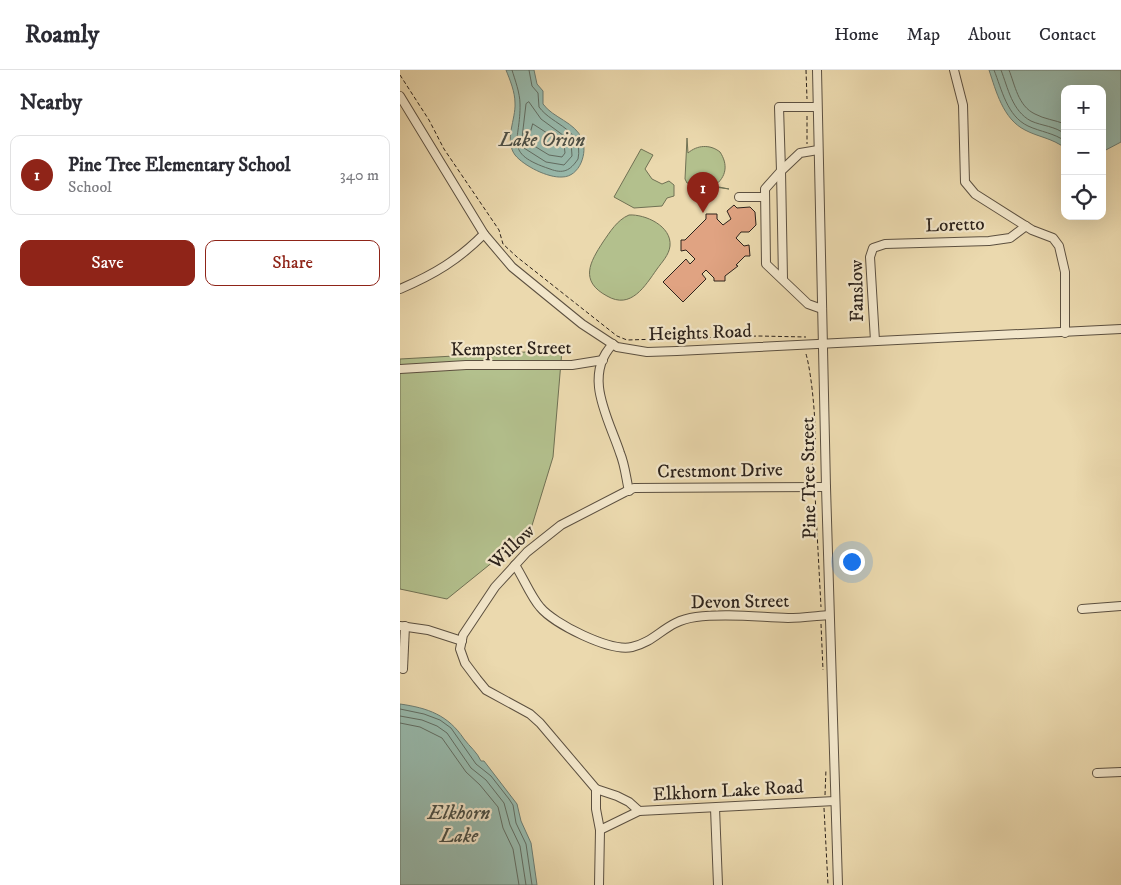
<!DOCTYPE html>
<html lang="en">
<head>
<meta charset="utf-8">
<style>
  :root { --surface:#fff; --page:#f7f7f7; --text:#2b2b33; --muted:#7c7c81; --line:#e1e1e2; --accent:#8f2418 }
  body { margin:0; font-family:"IM FELL DW Pica",serif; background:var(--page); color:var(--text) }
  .controls { position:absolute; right:15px; top:15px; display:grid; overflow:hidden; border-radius:10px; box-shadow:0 5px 20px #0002 }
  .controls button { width:45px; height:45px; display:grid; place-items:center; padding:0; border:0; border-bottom:1px solid var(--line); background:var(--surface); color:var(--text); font:25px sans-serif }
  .you { position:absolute; left:451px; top:491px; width:18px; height:18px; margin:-12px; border:4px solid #fff; border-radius:50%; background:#1a73e8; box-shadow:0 0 0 8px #1a73e833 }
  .badge { display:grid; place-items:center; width:32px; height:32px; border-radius:50%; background:var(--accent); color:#fff; font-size:16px; font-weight:700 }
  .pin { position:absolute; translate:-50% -41px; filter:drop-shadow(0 1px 2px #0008) }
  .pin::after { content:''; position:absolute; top:26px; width:18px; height:15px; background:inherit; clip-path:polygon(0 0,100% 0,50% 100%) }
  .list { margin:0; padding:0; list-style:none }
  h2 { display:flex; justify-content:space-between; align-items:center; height:65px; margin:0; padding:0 20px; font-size:21px }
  h2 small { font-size:16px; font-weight:400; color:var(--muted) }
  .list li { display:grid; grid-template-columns:32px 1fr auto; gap:15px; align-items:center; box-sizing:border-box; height:80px; margin:0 10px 10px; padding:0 10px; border:1px solid var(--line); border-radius:10px }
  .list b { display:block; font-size:19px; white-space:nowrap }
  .list p { margin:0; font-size:16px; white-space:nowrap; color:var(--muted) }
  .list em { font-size:16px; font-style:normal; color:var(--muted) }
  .actions { display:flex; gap:10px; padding:15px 20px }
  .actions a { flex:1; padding:11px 0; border:1px solid var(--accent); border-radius:10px; text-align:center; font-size:18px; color:var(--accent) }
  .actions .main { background:var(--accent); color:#fff }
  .icon { flex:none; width:28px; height:28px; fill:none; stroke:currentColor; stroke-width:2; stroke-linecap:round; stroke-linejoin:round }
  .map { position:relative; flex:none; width:721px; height:815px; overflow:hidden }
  header { display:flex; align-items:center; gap:30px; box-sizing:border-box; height:70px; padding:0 25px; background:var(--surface); border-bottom:1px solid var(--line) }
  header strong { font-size:24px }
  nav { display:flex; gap:28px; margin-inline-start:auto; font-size:18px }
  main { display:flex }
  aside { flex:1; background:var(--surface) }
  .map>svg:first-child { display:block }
</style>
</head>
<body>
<header>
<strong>Roamly</strong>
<nav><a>Home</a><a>Map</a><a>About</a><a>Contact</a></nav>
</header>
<main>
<aside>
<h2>Nearby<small></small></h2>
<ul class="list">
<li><span class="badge">1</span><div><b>Pine Tree Elementary School</b><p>School</p></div><em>340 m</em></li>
</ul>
<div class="actions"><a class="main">Save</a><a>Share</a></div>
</aside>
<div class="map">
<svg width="721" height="815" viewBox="0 0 721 815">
  <rect width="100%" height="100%" fill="#ebd9ae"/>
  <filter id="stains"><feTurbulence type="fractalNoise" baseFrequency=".004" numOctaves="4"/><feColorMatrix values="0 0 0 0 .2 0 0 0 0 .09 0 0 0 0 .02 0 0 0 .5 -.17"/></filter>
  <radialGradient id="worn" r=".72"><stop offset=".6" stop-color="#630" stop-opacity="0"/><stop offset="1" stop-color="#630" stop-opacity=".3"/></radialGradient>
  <g fill="#b3c08d" stroke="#707154">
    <path d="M287,68L288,83C297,75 310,74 320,82C328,94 327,107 314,116L329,119L287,113L285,109Z"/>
    <polygon points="241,79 253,85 245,99 252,109 262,114 269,111 274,115 274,126 267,128 262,136 234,138 214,127"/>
    <path d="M229,145C245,144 272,156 270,176C269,185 262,192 257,199C245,216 231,240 207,226C179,211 190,192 203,172C210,162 217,150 229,145Z"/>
    <polygon points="162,280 153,387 130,462 47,529 0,519 0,289"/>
  </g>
  <g fill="#98baad" stroke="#6d7d73">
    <path d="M106,0H134L137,14L143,21V34C153,48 175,52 182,69C188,82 180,107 162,107C148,108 124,96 115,85C104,70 116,49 115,33C115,22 110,10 106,0Z"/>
    <path d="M589,0H721V72L702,82V19H665V78C652,68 638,67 625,60C603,49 596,21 589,0Z"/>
    <path d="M0,634C28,638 48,645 64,669C70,677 77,682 81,691H84L117,734L121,751L131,773L137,815H0Z"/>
  </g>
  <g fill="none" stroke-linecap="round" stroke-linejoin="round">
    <g stroke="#626e64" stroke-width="1">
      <path d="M112,0C115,10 120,23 120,34C121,71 102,83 150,99C163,104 170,101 178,89C184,59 153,56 139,37L138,23L132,16L129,0"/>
      <path d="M594,0C602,20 607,46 628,56C641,62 654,63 665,71"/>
      <path d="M601,0C608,18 612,41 631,51C642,56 655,56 665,64"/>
      <path d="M609,0C615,15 618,36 635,44C644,49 655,50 665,54"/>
      <polygon points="129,32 141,49 171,71 172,86 164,95 146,92 124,78 122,68 126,34"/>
      <polygon points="133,54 164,74 165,83 162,87 149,85 131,74 129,68"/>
      <polyline points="0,639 24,644 40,650 51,658 76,694 91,706 109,729 113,735 116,753 126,774 132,815"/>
      <polyline points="0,646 22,650 37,656 47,663 71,698 86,710 104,733 110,755 120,776 126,815"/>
      <polyline points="0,653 20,657 42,668 66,702 80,715 98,737 103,758 113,779 119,815"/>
    </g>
  </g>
  <polygon fill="#e0a382" stroke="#2c221b" points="334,135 337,138 350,137 355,142 356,155 349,162 341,162 336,168 344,176 349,175 350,186 345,186 336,195 338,196 325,206 325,211 314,211 314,208 306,200 302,204 306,209 283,232 263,212 286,189 290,194 295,189 286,180 281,181 281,170 285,170 306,149 306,144 317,144 317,149 323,155 331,149 327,141"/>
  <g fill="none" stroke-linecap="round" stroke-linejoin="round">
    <defs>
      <g id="minor">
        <polyline points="417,0 426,417 438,815"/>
        <polyline points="554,0 563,35 565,112 575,124 632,160 653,168 659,176 665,202 665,263"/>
        <polyline points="0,26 84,164 112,197 182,254 217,277 247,282 277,281 721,259"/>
        <polyline points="417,37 379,37 381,101 365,119 366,194 408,234 422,239"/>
        <polyline points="339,127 365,127"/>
        <polyline points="383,209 381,101 400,83 418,80"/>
        <path d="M0,219C35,204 58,190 84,164"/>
        <polyline points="475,271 470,187 473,178 485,174 589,171 610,168 626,156"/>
        <path d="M213,274C182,306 209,349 220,383C225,395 226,408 229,421"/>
        <polyline points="0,299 66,295 172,295 203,290"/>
        <polyline points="426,417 234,418 225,422 161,455 127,482 95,517 63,565 60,579 65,593 77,609 86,620 130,644 140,653 196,719 217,726 229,732 239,741 435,731"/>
        <path d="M115,495C123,507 131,527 140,537C154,554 210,582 232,577C258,571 265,551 296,547C326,543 358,547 388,548C401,548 416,546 429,545"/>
        <polyline points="682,539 721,536"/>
        <polyline points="0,556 28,560 62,571"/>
        <polyline points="3,599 5,556"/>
        <polyline points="697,703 721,702"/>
        <polyline points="196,719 196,739 200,760"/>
        <polyline points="315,738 318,815"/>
        <polyline points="199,815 200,760 239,741"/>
      </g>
    </defs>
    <use href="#minor" stroke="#5c5040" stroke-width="10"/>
    <g stroke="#2c221b" stroke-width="1" stroke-dasharray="4 2.5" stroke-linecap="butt">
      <polyline points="406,0 407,29"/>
      <polyline points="0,5 29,50 44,79 99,160 103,174 117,187 217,266 227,270 359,266 406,267"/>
      <polyline points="407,46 407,74"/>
      <path d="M406,284C412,304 418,367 414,388C412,396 410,401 412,410"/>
      <polyline points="415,424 421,537"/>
      <polyline points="421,554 423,600"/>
      <polyline points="425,725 426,699"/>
      <polyline points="424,738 428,815"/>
    </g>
    <use href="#minor" stroke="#f2e6ca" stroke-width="8"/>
  </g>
  <g text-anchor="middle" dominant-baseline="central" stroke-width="4.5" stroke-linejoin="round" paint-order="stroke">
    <g font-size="19" fill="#2c221b" stroke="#f2e6ca">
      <text transform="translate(555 155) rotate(-2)">Loretto</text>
      <text transform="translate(457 221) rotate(-91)">Fanslow</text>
      <text transform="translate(300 263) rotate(-2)">Heights Road</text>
      <text transform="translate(111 279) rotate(-1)">Kempster Street</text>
      <text transform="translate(320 401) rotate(-1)">Crestmont Drive</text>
      <text transform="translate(409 408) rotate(-91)">Pine Tree Street</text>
      <text transform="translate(112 477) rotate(-44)">Willow</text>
      <text transform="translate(340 532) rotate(-1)">Devon Street</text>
      <text transform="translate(328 721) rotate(-3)">Elkhorn Lake Road</text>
    </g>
    <g font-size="20" font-style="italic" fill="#4c5047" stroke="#f2e6ca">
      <text x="142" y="70">Lake Orion</text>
      <text x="59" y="743">Elkhorn<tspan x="59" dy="23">Lake</tspan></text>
    </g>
  </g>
  <rect width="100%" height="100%" filter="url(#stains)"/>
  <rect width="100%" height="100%" fill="url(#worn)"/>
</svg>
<div class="controls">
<button>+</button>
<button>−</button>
<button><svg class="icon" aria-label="locate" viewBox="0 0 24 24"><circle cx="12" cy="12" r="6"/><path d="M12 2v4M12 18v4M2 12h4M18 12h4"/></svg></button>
</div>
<div class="you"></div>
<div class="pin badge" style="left:303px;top:143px">1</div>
</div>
</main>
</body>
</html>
